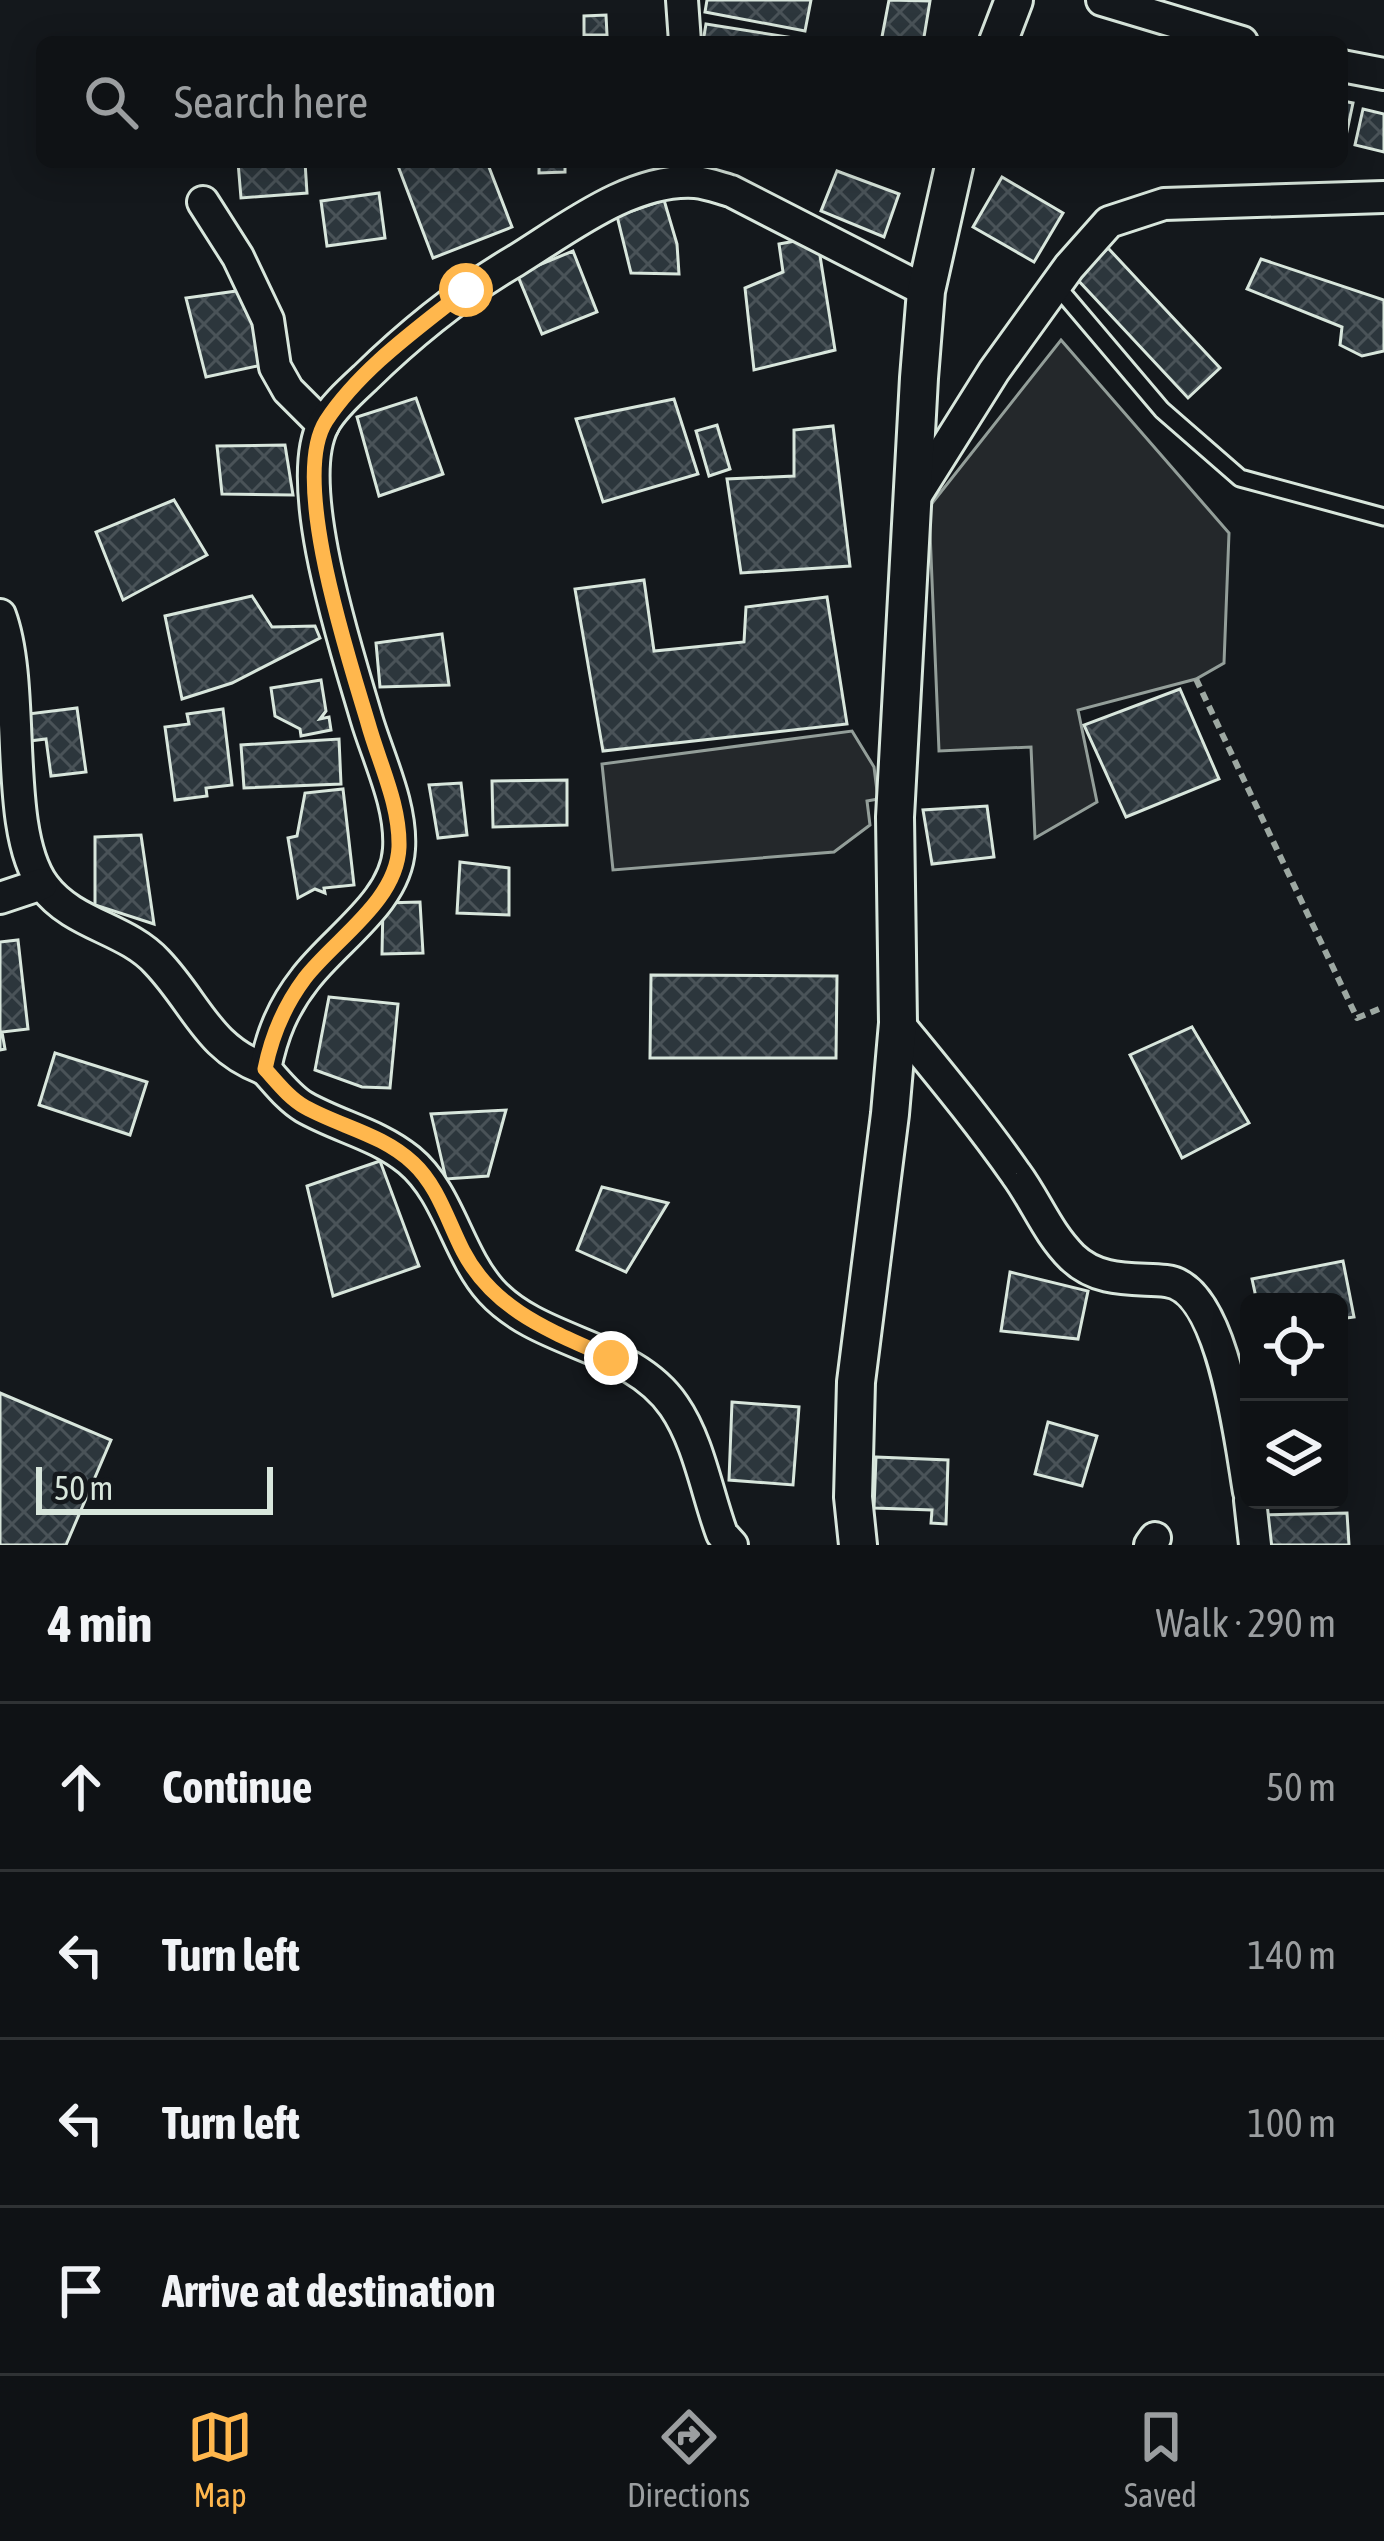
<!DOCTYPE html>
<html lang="en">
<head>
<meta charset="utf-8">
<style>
  :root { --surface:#0f1215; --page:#181b1e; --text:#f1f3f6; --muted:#9b9ea0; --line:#2f3234; --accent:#ffb74d }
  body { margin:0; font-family:"Asap Condensed",sans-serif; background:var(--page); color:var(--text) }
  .controls { position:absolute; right:36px; bottom:36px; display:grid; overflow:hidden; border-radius:18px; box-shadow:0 6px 30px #0003 }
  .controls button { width:108px; height:108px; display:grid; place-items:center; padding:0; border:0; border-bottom:3px solid var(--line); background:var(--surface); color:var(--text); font:60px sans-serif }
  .scale { position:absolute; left:36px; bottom:30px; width:237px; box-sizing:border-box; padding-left:12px; border:6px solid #d8e6dc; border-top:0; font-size:33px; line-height:42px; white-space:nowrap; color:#d8e6dc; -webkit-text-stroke:9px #14181c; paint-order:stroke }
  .stop { position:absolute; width:36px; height:36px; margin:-27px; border:9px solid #ffb74d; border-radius:50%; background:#fff }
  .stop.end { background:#ffb74d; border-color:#fff; box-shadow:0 3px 12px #0008 }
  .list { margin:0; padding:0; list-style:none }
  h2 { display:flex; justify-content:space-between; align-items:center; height:156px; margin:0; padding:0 48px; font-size:51px }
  h2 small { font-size:39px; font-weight:400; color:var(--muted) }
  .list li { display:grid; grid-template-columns:78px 1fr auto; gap:36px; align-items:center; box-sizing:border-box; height:168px; padding:0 48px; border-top:3px solid var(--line) }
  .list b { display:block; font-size:45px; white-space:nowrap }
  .list em { font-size:39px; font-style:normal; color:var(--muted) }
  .icon { flex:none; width:66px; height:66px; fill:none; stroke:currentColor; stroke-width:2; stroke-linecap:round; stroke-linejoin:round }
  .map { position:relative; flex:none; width:1384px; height:1545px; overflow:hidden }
  .search { position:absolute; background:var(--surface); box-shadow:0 6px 30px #0003; left:36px; right:36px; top:36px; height:132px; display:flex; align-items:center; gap:30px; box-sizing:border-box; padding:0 42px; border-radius:18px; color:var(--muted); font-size:45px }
  .sheet { height:828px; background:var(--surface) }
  nav { display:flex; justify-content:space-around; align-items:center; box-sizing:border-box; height:168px; border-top:3px solid var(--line); background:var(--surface); font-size:33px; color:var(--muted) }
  nav a { display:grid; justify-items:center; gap:6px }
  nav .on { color:var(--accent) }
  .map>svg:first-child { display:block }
</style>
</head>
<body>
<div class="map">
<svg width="1384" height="1545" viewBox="0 0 1384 1545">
  <defs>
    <pattern id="building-cross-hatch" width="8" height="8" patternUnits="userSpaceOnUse" patternTransform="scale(3)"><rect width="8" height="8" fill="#2c363c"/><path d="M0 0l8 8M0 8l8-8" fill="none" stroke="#4a5358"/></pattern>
  </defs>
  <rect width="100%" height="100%" fill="#14181c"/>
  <g fill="#24282b" stroke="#939e99" stroke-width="3">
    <polygon points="1061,340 1229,533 1224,663 1196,679 1078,710 1097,802 1035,838 1031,747 939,751 929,507"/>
    <polygon points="852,731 874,767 878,799 867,801 870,825 834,852 613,870 602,764"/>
  </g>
  <g fill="url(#building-cross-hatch)" stroke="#d8e6dc" stroke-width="3">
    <polygon points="707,0 811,0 805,31 705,12"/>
    <polygon points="889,0 930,1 924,37 946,42 881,42"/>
    <polygon points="606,15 607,35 584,35 584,16"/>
    <polygon points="706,24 813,41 813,42 703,42"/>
    <polygon points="1342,78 1347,80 1343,101 1353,103 1346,136 1342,135"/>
    <polygon points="1363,109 1384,114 1384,152 1355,145"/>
    <polygon points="238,162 305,162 307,193 241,198"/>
    <polygon points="407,162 487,162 512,227 433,258 398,166"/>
    <polygon points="539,162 565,162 565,172 539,173"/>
    <polygon points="837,171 899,194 884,237 821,211"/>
    <polygon points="1002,177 1063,213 1034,262 973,227"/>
    <polygon points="379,193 385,238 327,246 321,201"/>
    <polygon points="664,200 677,244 679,274 631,273 617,216"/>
    <polygon points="817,237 835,350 754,370 745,288 783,272 779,244"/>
    <polygon points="1108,248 1220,368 1188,398 1076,278"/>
    <polygon points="573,251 597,312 542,334 517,274"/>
    <polygon points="1261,259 1384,300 1384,351 1362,356 1340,345 1342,327 1247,289"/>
    <polygon points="244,290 262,365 206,377 186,298"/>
    <polygon points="416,398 443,474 379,496 357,417"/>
    <polygon points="674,399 698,474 603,502 576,419"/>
    <polygon points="717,425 730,469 709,476 696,431"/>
    <polygon points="833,426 850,566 741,573 727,479 794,476 794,430"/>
    <polygon points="285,445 293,495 222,494 217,446"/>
    <polygon points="174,500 207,555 123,600 96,532"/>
    <polygon points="644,580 654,651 744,642 746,607 827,597 847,724 603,751 575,589"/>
    <polygon points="252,596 272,627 315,626 320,638 232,683 182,699 165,616"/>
    <polygon points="442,634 449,685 380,687 376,643"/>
    <polygon points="321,680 326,711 320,719 329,717 331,730 301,736 300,729 275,716 271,688"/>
    <polygon points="1180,689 1219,779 1126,817 1084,725"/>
    <polygon points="77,708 86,772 51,776 46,739 21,742 20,715"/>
    <polygon points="223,709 232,785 206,788 207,796 175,800 165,727 189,724 187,714"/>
    <polygon points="339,739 341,784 244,788 241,745"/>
    <polygon points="567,780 567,825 493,827 492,781"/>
    <polygon points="461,783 467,835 438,838 429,785"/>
    <polygon points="343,789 354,885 324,888 325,893 315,889 298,898 288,838 297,836 305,793"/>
    <polygon points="987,806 994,857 932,864 923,810"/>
    <polygon points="141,835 154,924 95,905 95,837"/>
    <polygon points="460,862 509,868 509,915 457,913"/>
    <polygon points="420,902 423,953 382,954 383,903"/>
    <polygon points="18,940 28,1029 2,1032 5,1049 0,1050 0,942"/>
    <polygon points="651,975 837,976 836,1058 650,1058"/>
    <polygon points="329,997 398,1004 390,1088 362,1087 315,1070"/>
    <polygon points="1192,1027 1249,1123 1182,1158 1130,1055"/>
    <polygon points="55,1053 147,1082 130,1135 39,1105"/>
    <polygon points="506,1110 488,1176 446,1179 431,1114"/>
    <polygon points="380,1161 419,1266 333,1296 307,1186"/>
    <polygon points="602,1187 668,1203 626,1272 577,1250"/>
    <polygon points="1343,1261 1354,1317 1339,1319 1339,1302 1257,1302 1252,1279"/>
    <polygon points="1010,1272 1088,1291 1078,1339 1001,1331"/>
    <polygon points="0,1393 111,1440 66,1545 0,1545"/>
    <polygon points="732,1402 799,1407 793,1485 729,1480"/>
    <polygon points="1048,1422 1097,1436 1082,1486 1035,1474"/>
    <polygon points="876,1457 948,1460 946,1524 931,1523 932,1510 874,1508"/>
    <polygon points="1259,1500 1327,1500 1328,1502 1260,1507"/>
    <polygon points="1347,1513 1349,1545 1265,1545 1259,1515"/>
  </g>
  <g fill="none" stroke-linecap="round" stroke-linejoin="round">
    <defs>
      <polyline id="service" points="1056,285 1162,410 1240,478 1384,517"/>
      <g id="minor">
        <polyline points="682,0 685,42"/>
        <polyline points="1102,0 1242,42"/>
        <polyline points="1342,66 1384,74"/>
        <polyline points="203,202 238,257 268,320 275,367 288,390 323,425"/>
        <polyline points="913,500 994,371 1069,267 1109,222 1164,204 1384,197"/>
        <path d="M0,615C27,688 2,829 44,886C73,925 126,928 157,962C197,1004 208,1049 265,1069"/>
        <polyline points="0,898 42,884"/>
        <path d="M898,1023C938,1072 979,1121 1016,1174C1036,1201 1047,1232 1072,1257C1099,1283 1133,1278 1166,1281C1224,1286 1241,1446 1249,1492"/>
        <polyline points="1250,1500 1255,1545"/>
        <path d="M732,1545L722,1534C707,1494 699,1442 674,1406C632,1344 540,1345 491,1291C457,1253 449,1193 409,1160C377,1134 339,1127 304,1107C289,1098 277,1082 265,1069C272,1034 283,1007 305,979C335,939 396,902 399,849C402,805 378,758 366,717C347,651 292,486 323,425C332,408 351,391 365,378C412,332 459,294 515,261C567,229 631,178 695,182C707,183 720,188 731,191L926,291"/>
        <polyline points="1150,1545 1155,1538"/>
      </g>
      <g id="tertiary">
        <polyline points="998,42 1014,0"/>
        <polyline points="858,1545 853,1497 856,1382 890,1114 898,1023 895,817 919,378 926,291 955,162"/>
      </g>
    </defs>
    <use href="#service" stroke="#d8e6dc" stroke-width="21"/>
    <use href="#minor" stroke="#d8e6dc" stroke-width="36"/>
    <use href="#tertiary" stroke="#d8e6dc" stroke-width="42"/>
    <polyline stroke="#9da8a2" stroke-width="6" stroke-dasharray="9 6" stroke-linecap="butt" points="1196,679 1357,1018 1384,1007"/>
    <use href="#service" stroke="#14181c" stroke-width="15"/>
    <use href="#minor" stroke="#14181c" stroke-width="30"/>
    <use href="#tertiary" stroke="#14181c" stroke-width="36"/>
  </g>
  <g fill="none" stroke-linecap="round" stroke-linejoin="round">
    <path stroke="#ffb74d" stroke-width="15" d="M466,290C417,329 360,369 326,421C289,479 349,659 368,723C379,763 400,804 399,847C397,901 335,939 305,978C284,1006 272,1034 265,1069C277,1082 289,1098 305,1107C341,1127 382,1134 413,1163C438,1186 448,1222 463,1251C494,1311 553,1332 611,1358"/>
  </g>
</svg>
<div class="controls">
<button><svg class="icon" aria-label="locate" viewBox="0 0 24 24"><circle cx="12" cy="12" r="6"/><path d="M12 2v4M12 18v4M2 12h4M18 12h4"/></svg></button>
<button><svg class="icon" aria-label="layers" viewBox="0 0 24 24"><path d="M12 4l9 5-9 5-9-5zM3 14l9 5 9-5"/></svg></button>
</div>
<div class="scale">50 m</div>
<div class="stop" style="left:466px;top:290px"></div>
<div class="stop end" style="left:611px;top:1358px"></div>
<div class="search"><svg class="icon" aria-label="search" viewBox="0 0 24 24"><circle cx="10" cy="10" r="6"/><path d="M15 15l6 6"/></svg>Search here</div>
</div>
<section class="sheet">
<h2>4 min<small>Walk · 290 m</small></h2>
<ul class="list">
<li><svg class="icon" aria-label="ahead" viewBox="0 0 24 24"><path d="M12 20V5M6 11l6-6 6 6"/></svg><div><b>Continue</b></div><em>50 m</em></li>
<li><svg class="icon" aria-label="left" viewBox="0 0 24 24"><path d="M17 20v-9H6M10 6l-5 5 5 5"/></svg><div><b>Turn left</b></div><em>140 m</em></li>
<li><svg class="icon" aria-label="left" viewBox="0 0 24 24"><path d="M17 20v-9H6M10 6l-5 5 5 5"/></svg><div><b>Turn left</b></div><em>100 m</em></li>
<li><svg class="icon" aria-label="arrive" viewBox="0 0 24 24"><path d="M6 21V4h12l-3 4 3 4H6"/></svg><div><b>Arrive at destination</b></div></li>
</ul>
</section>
<nav>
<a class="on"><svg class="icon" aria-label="map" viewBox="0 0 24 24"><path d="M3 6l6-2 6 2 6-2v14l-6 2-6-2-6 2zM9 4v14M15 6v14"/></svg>Map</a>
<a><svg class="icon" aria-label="directions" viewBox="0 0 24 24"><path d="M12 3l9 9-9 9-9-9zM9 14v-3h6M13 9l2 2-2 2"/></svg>Directions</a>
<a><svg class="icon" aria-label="saved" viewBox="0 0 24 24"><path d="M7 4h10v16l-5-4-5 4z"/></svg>Saved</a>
</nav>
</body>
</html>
